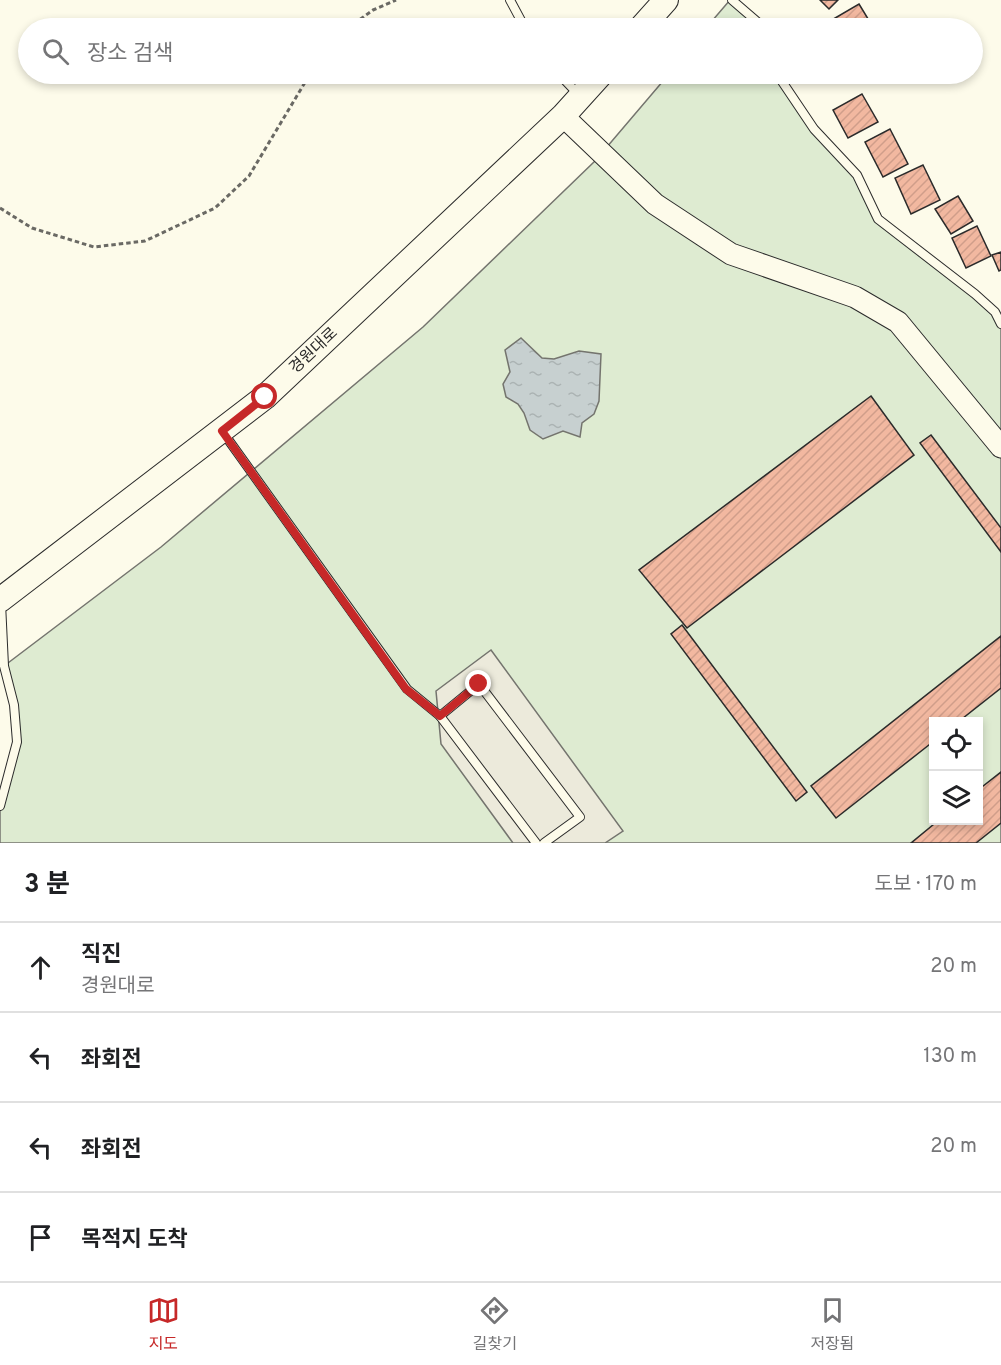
<!DOCTYPE html>
<html lang="ko">
<head>
<meta charset="utf-8">
<style>
  :root { --surface:#fff; --page:#f2f2f2; --text:#202124; --muted:#757577; --line:#e0e0e0; --accent:#c62828 }
  body { margin:0; font-family:Overpass,"Noto Sans KR",sans-serif; background:var(--page); color:var(--text) }
  .controls { position:absolute; right:18px; bottom:18px; display:grid; overflow:hidden; border-radius:0px; box-shadow:0 3px 9px #0003 }
  .controls button { width:54px; height:54px; display:grid; place-items:center; padding:0; border:0; border-bottom:2px solid var(--line); background:var(--surface); color:var(--text); font:30px sans-serif }
  .stop { position:absolute; width:18px; height:18px; margin:-14px; border:4px solid #c62828; border-radius:50%; background:#fff }
  .stop.end { background:#c62828; border-color:#fff; box-shadow:0 2px 6px #0008 }
  .list { margin:0; padding:0; list-style:none }
  h2 { display:flex; justify-content:space-between; align-items:center; height:78px; margin:0; padding:0 24px; font-size:26px }
  h2 small { font-size:20px; font-weight:400; color:var(--muted) }
  .list li { display:grid; grid-template-columns:39px 1fr auto; gap:18px; align-items:center; box-sizing:border-box; height:90px; padding:0 24px; border-top:2px solid var(--line) }
  .list b { display:block; font-size:22px; white-space:nowrap }
  .list p { margin:0; font-size:20px; white-space:nowrap; color:var(--muted) }
  .list em { font-size:20px; font-style:normal; color:var(--muted) }
  .icon { flex:none; width:33px; height:33px; fill:none; stroke:currentColor; stroke-width:2; stroke-linecap:round; stroke-linejoin:round }
  .map { position:relative; flex:none; width:1001px; height:843px; overflow:hidden }
  .search { position:absolute; background:var(--surface); box-shadow:0 3px 9px #0003; left:18px; right:18px; top:18px; height:66px; display:flex; align-items:center; gap:15px; box-sizing:border-box; padding:0 21px; border-radius:33px; color:var(--muted); font-size:22px }
  .sheet { height:438px; background:var(--surface) }
  nav { display:flex; justify-content:space-around; align-items:center; box-sizing:border-box; height:84px; border-top:2px solid var(--line); background:var(--surface); font-size:16px; color:var(--muted) }
  nav a { display:grid; justify-items:center; gap:3px }
  nav .on { color:var(--accent) }
  .map>svg:first-child { display:block }
</style>
</head>
<body>
<div class="map">
<svg width="1001" height="843" viewBox="0 0 1001 843">
  <defs>
    <pattern id="water-ripples" width="26" height="14" patternUnits="userSpaceOnUse" patternTransform="scale(1.5)"><rect width="26" height="14" fill="#c7d0d0"/><path d="M2 4q2-2 4 0t4 0M15 11q2-2 4 0t4 0" fill="none" stroke="#abb3b3"/></pattern>
    <pattern id="building-hatch" width="6" height="6" patternUnits="userSpaceOnUse" patternTransform="scale(1.5)"><rect width="6" height="6" fill="#f2b8a0"/><path d="M-1 1l2-2M0 6l6-6M5 7l2-2" fill="none" stroke="#d09e8a"/></pattern>
  </defs>
  <rect width="100%" height="100%" fill="#fdfbea"/>
  <g fill="#deebd1" stroke="#74746e" stroke-width="1.5" fill-rule="evenodd">
    <polygon points="730,0 762,28 706,28"/>
    <path d="M669,74H777L814,129L857,175L878,219L995,312L1001,323V843H0V806L17,742L4,666L161,547L423,327L595,161ZM934,722H978V820H934Z"/>
  </g>
  <polygon fill="#eceadb" stroke="#74746e" stroke-width="1.5" points="491,650 623,831 605,843 513,843 441,744 436,691"/>
  <polygon fill="url(#water-ripples)" stroke="#74746e" stroke-width="1.5" points="521,338 542,358 554,359 579,351 601,354 599,401 594,414 582,423 580,437 563,431 543,439 530,430 524,413 518,404 506,397 503,384 510,372 505,350"/>
  <g fill="url(#building-hatch)" stroke="#2b2b2b" stroke-width="1.5">
    <polygon points="820,0 838,0 829,9"/>
    <polygon points="859,4 873,27 818,28"/>
    <polygon points="862,94 878,122 848,138 833,110"/>
    <polygon points="890,129 908,164 883,177 865,142"/>
    <polygon points="923,165 940,200 911,214 895,178"/>
    <polygon points="958,196 973,221 951,234 935,209"/>
    <polygon points="977,226 991,256 966,268 952,238"/>
    <polygon points="1001,252 1001,270 999,271 992,255"/>
    <polygon points="871,396 914,455 687,628 639,570"/>
    <polygon points="931,435 1001,528 1001,552 920,443"/>
    <polygon points="682,625 807,792 796,801 671,634"/>
    <polygon points="1001,636 1001,688 958,722 934,722 934,741 836,818 811,786"/>
    <polygon points="1001,772 1001,823 976,843 911,843 939,820 978,820 978,790"/>
  </g>
  <g fill="none" stroke-linecap="round" stroke-linejoin="round">
    <defs>
      <g id="service">
        <polyline points="510,0 525,28"/>
        <polyline points="732,0 761,25 762,28"/>
        <polyline points="559,74 579,95"/>
        <polyline points="777,74 814,129 857,175 878,219 975,294 995,312 1001,324"/>
        <polyline points="222,431 407,689 440,716 536,843"/>
        <polyline points="440,716 479,684 580,817 544,843"/>
        <polyline points="0,806 17,742 14,705 4,666 1,603"/>
      </g>
      <polyline id="tertiary" points="563,116 655,204 731,254 855,297 898,322 1001,447"/>
      <g id="secondary">
        <polyline points="641,28 666,0"/>
        <polyline points="0,600 265,397 563,116 601,74"/>
      </g>
    </defs>
    <use href="#service" stroke="#2b2b2b" stroke-width="10"/>
    <use href="#tertiary" stroke="#2b2b2b" stroke-width="23"/>
    <use href="#secondary" stroke="#2b2b2b" stroke-width="26"/>
    <g stroke="#6a6964" stroke-width="3" stroke-dasharray="4.5 3" stroke-linecap="butt">
      <polyline points="348,28 373,10 396,0"/>
      <polyline points="0,208 32,228 94,247 145,241 215,208 249,176 310,74"/>
    </g>
    <use href="#service" stroke="#fdfbea" stroke-width="8"/>
    <use href="#tertiary" stroke="#fdfbea" stroke-width="21"/>
    <use href="#secondary" stroke="#fdfbea" stroke-width="24"/>
  </g>
  <g fill="none" stroke-linecap="round" stroke-linejoin="round">
    <polyline stroke="#c62828" stroke-width="8" points="265,397 222,431 406,689 440,716 479,684"/>
  </g>
  <g text-anchor="middle" dominant-baseline="central" stroke-width="4.5" stroke-linejoin="round" paint-order="stroke">
    <g font-size="16" fill="#2b2b2b" stroke="#fdfbea">
      <text transform="translate(314 351) rotate(-43)">경원대로</text>
    </g>
  </g>
</svg>
<div class="controls">
<button><svg class="icon" aria-label="locate" viewBox="0 0 24 24"><circle cx="12" cy="12" r="6"/><path d="M12 2v4M12 18v4M2 12h4M18 12h4"/></svg></button>
<button><svg class="icon" aria-label="layers" viewBox="0 0 24 24"><path d="M12 4l9 5-9 5-9-5zM3 14l9 5 9-5"/></svg></button>
</div>
<div class="stop" style="left:265px;top:397px"></div>
<div class="stop end" style="left:479px;top:684px"></div>
<div class="search"><svg class="icon" aria-label="search" viewBox="0 0 24 24"><circle cx="10" cy="10" r="6"/><path d="M15 15l6 6"/></svg>장소 검색</div>
</div>
<section class="sheet">
<h2>3 분<small>도보 · 170 m</small></h2>
<ul class="list">
<li><svg class="icon" aria-label="ahead" viewBox="0 0 24 24"><path d="M12 20V5M6 11l6-6 6 6"/></svg><div><b>직진</b><p>경원대로</p></div><em>20 m</em></li>
<li><svg class="icon" aria-label="left" viewBox="0 0 24 24"><path d="M17 20v-9H6M10 6l-5 5 5 5"/></svg><div><b>좌회전</b></div><em>130 m</em></li>
<li><svg class="icon" aria-label="left" viewBox="0 0 24 24"><path d="M17 20v-9H6M10 6l-5 5 5 5"/></svg><div><b>좌회전</b></div><em>20 m</em></li>
<li><svg class="icon" aria-label="arrive" viewBox="0 0 24 24"><path d="M6 21V4h12l-3 4 3 4H6"/></svg><div><b>목적지 도착</b></div></li>
</ul>
</section>
<nav>
<a class="on"><svg class="icon" aria-label="map" viewBox="0 0 24 24"><path d="M3 6l6-2 6 2 6-2v14l-6 2-6-2-6 2zM9 4v14M15 6v14"/></svg>지도</a>
<a><svg class="icon" aria-label="directions" viewBox="0 0 24 24"><path d="M12 3l9 9-9 9-9-9zM9 14v-3h6M13 9l2 2-2 2"/></svg>길찾기</a>
<a><svg class="icon" aria-label="saved" viewBox="0 0 24 24"><path d="M7 4h10v16l-5-4-5 4z"/></svg>저장됨</a>
</nav>
</body>
</html>
